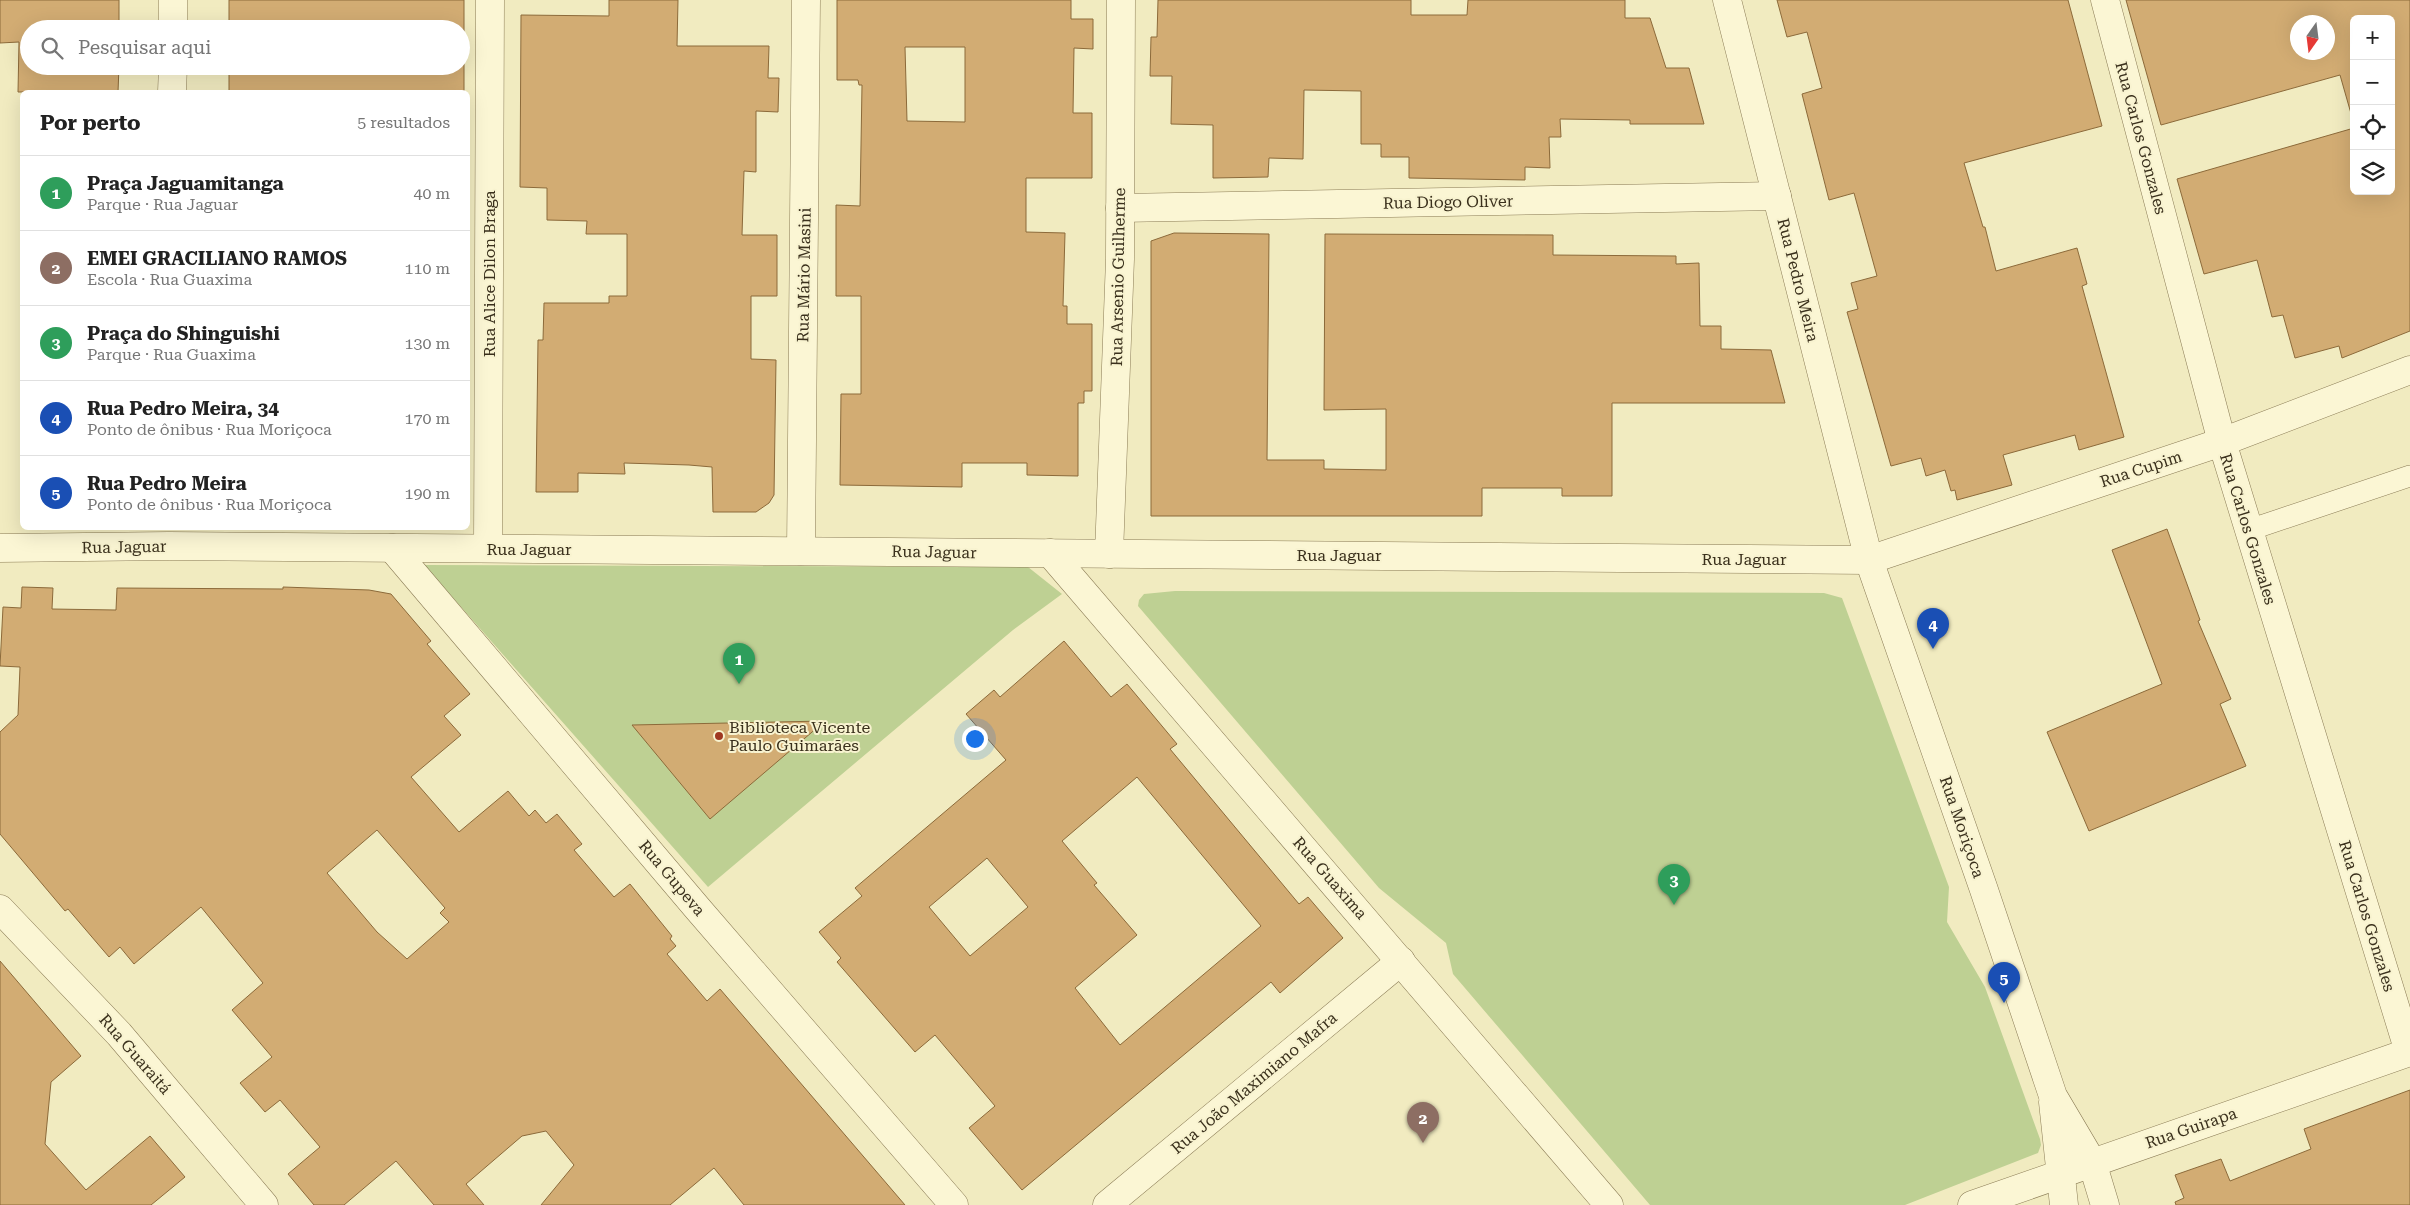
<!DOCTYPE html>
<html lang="pt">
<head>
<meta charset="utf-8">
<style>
  :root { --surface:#fff; --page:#f2f2f2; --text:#222; --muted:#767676; --line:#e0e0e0; --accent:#0f766e }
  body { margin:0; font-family:"Roboto Serif",serif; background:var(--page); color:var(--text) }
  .controls { position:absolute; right:15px; top:15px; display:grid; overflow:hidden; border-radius:8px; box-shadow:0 5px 20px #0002 }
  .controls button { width:45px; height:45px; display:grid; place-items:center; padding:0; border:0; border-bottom:1px solid var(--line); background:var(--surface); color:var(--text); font:25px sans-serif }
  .compass { position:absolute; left:2290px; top:15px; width:45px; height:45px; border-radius:50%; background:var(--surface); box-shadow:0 5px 20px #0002; rotate:194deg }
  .you { position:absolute; left:974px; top:738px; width:18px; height:18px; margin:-12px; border:4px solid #fff; border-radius:50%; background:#1a73e8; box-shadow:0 0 0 8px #1a73e833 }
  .badge { display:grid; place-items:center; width:32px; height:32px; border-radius:50%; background:var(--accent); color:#fff; font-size:16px; font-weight:700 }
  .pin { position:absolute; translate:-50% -41px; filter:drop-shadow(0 1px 2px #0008) }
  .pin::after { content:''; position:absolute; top:26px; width:18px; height:15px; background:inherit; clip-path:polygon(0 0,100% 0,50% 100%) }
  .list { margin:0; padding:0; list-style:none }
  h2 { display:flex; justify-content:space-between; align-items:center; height:65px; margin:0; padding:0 20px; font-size:21px }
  h2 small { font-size:16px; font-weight:400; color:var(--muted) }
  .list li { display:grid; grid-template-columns:32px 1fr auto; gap:15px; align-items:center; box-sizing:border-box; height:75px; padding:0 20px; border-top:1px solid var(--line) }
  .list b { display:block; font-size:19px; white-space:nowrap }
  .list p { margin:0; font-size:16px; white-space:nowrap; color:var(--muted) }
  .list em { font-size:16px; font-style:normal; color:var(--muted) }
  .icon { flex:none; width:28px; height:28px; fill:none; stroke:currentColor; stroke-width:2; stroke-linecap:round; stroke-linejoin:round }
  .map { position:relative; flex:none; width:2410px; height:1205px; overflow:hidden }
  .search { position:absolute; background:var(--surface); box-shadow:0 5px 20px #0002; left:20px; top:20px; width:450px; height:55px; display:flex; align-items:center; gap:12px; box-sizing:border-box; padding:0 18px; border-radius:28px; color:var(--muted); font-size:19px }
  .panel { position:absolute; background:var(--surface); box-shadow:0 5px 20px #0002; left:20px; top:90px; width:450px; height:440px; border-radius:8px }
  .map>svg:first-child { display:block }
</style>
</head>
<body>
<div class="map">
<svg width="2410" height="1205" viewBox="0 0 2410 1205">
  <rect width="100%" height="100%" fill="#f1ebc0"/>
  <g fill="#bed093">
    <polygon points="424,565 1028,567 1062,594 1013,630 708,887"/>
    <polygon points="1175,591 1824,593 1842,598 1949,887 1947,922 1985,987 2040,1139 2041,1145 2038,1153 1905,1205 1650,1205 1453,974 1446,943 1379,888 1138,606 1139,600 1144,594"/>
  </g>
  <g fill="#d2ac73" stroke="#8c6a3a" fill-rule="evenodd">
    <polygon points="0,0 119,0 119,29 29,29 29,66 119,66 118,92 18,92 19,42 0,43"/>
    <polygon points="229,0 464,0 464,92 229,92 229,66 461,66 461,29 229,29"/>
    <polygon points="609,0 678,0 677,46 769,46 768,78 779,78 778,112 756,111 756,172 744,171 742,235 777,235 777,296 751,296 751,359 776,360 774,495 769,503 756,512 713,512 712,467 689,465 624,463 625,474 578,473 578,492 536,492 538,340 543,340 544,303 609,303 609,296 627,296 627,234 586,234 587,221 547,220 547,188 520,187 521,15 609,16"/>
    <path d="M837,0H1071V19H1093V49L1074,48L1073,113H1092V178H1026V232L1065,233L1063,306H1067V324H1092V391H1084V403H1078V476L1027,475V463H962V487L840,485L841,394H861V296H836V205L860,206L862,85H859L858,80H837ZM905,47H965V122L907,121Z"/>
    <polygon points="1158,0 1411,0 1411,15 1467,15 1468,0 1625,0 1625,18 1650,18 1666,68 1689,68 1704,124 1630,124 1630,120 1560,119 1561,137 1549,137 1550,168 1525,167 1525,180 1409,178 1409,157 1381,157 1381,144 1361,144 1361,91 1304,90 1303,159 1269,158 1268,177 1213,178 1213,125 1171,124 1172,76 1150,76 1151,37 1157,37"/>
    <polygon points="1777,0 2068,0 2102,126 1964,163 1983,227 1985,227 1996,271 2077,248 2087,284 2082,286 2124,437 2079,450 2075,435 2003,455 2012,485 1957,500 1955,490 1951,491 1945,470 1926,476 1921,458 1891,466 1847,312 1858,309 1851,283 1877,276 1854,193 1829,200 1802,94 1822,88 1807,32 1787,37"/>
    <path d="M2126,0H2410V331L2342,358L2339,346L2295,358L2283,315L2272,317L2257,260L2204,274L2177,179L2354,128V191H2391V19H2354V124L2340,75L2161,125ZM2298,22H2328V52H2298Z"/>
    <polygon points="1174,233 1269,234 1267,460 1324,460 1324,469 1386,470 1386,409 1324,410 1325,234 1553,235 1553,255 1676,256 1676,264 1699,263 1700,326 1721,326 1721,349 1771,350 1785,403 1612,403 1612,496 1562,496 1562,488 1482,488 1482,516 1151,516 1151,241"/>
    <polygon points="2167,529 2200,620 2198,621 2231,699 2220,704 2246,766 2089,831 2047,732 2162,684 2112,550"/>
    <path d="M22,587L53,588L52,609L116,610L117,588L283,589V587L369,590L391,594L431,641L427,644L470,694L444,716L461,735L411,777L459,832L508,791L529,816L535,810L546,823L557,814L582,844L574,850L614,897L630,884L672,936L670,939L676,946L667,954L707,1001L720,989L905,1205H744L714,1168L670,1205H541L574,1165L546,1131L522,1136L466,1184L484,1205H434L396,1161L344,1205H314L288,1174L320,1147L280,1100L265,1112L240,1083L272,1057L232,1010L263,983L201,907L134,964L120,947L109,957L68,909L65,911L0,834V732L18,715L20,667L0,666L3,607L21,608ZM377,830L445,908L440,913L449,922L407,959L377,932L327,873Z"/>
    <path d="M1064,641L1111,697L1127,684L1177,744L1170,749L1299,904L1308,897L1343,938L1280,993L1271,982L1022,1190L969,1128L995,1106L935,1035L915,1052L837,962L841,958L819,932L862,896L855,888L1006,760L966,714L994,690L1000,697ZM1137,777L1261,926L1120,1045L1075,988L1137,935L1094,885L1097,883L1062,841ZM987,858L1028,907L970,956L929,907Z"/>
    <polygon points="825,721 710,819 632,725"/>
    <polygon points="0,961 81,1056 51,1082 45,1144 86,1190 150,1136 185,1177 151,1205 0,1205"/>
    <polygon points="2410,1090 2410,1205 2176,1205 2175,1202 2184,1198 2175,1175 2221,1159 2230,1181 2311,1149 2304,1129"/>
  </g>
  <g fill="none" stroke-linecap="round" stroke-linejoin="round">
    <defs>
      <polyline id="service" points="2249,530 2410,476"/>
      <g id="minor">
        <polyline points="1727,0 1869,560 1983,887 2053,1096 2092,1162 2105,1205"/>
        <polyline points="2105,0 2222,442 2409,1052"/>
        <polyline points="173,29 173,0"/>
        <polyline points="172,92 173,66"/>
        <polyline points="1120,208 1777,196"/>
        <polyline points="0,548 169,546 1869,560 2222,442 2410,370"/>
        <polyline points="392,548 698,909 954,1205"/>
        <polyline points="488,548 490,0"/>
        <polyline points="801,551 806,0"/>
        <polyline points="1050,553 1609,1205"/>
        <polyline points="1109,554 1120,259 1121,0"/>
        <polyline points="2053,1102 2064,1205"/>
        <polyline points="1107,1205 1401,961"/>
        <polyline points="1972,1205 2410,1052"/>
      </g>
      <polyline id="tertiary" points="0,909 119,1034 264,1205"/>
    </defs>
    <use href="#service" stroke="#8b7c56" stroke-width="22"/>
    <use href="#minor" stroke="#8b7c56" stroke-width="29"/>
    <use href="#tertiary" stroke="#8b7c56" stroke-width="29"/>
    <use href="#service" stroke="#fbf6d4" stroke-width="21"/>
    <use href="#minor" stroke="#fbf6d4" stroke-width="28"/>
    <use href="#tertiary" stroke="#fbf6d4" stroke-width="28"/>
  </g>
  <circle fill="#9f3822" stroke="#f8f3d0" stroke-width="2" cx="719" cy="736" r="5"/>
  <g text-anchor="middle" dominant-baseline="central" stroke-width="4" stroke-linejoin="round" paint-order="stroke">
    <g font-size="16" fill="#3a301c" stroke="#f8f3d0">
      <text transform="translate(2141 138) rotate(75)">Rua Carlos Gonzales</text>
      <text transform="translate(1448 202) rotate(-1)">Rua Diogo Oliver</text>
      <text transform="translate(489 274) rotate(-90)">Rua Alice Dilon Braga</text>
      <text transform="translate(804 275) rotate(-89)">Rua Mário Masini</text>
      <text transform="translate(1118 277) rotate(-89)">Rua Arsenio Guilherme</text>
      <text transform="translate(1798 280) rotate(76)">Rua Pedro Meira</text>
      <text transform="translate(2141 469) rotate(-18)">Rua Cupim</text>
      <text transform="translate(2248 529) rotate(73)">Rua Carlos Gonzales</text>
      <text transform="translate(124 547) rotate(-1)">Rua Jaguar</text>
      <text x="529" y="549">Rua Jaguar</text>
      <text transform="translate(934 552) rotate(1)">Rua Jaguar</text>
      <text x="1339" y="555">Rua Jaguar</text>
      <text x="1744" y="559">Rua Jaguar</text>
      <text transform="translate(1962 827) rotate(71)">Rua Moriçoca</text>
      <text transform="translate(672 878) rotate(50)">Rua Gupeva</text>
      <text transform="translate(1330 878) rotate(49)">Rua Guaxima</text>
      <text transform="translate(2367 916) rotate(73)">Rua Carlos Gonzales</text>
      <text transform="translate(135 1054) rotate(49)">Rua Guaraitá</text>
      <text transform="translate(1254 1083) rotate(-40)">Rua João Maximiano Mafra</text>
      <text transform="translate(2191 1128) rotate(-19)">Rua Guirapa</text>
    </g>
    <g font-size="16" fill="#3a301c" stroke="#f8f3d0" text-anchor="start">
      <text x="729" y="727">Biblioteca Vicente<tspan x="729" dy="18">Paulo Guimarães</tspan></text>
    </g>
  </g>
</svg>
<div class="controls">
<button>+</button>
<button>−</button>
<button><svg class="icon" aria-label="locate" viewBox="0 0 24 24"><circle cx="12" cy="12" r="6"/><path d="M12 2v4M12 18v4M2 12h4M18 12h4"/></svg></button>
<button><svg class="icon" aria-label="layers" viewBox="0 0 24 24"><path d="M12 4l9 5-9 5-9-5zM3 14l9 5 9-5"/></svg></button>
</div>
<svg class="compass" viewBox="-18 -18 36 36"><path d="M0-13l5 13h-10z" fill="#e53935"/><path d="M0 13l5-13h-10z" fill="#767676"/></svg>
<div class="you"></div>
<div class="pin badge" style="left:739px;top:684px;background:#2e9e5b">1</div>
<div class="pin badge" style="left:1423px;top:1143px;background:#8d6e63">2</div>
<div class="pin badge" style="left:1674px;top:905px;background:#2e9e5b">3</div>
<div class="pin badge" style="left:1933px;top:649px;background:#1a4fb4">4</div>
<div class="pin badge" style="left:2004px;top:1003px;background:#1a4fb4">5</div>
<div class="search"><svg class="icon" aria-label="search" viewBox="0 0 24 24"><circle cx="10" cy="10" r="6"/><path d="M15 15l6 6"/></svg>Pesquisar aqui</div>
<section class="panel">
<h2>Por perto<small>5 resultados</small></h2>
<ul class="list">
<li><span class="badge" style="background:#2e9e5b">1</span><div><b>Praça Jaguamitanga</b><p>Parque · Rua Jaguar</p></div><em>40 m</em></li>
<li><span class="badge" style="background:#8d6e63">2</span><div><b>EMEI GRACILIANO RAMOS</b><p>Escola · Rua Guaxima</p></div><em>110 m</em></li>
<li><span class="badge" style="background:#2e9e5b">3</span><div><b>Praça do Shinguishi</b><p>Parque · Rua Guaxima</p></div><em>130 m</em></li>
<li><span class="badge" style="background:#1a4fb4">4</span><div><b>Rua Pedro Meira, 34</b><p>Ponto de ônibus · Rua Moriçoca</p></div><em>170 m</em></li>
<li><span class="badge" style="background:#1a4fb4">5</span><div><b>Rua Pedro Meira</b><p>Ponto de ônibus · Rua Moriçoca</p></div><em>190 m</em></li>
</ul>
</section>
</div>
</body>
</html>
